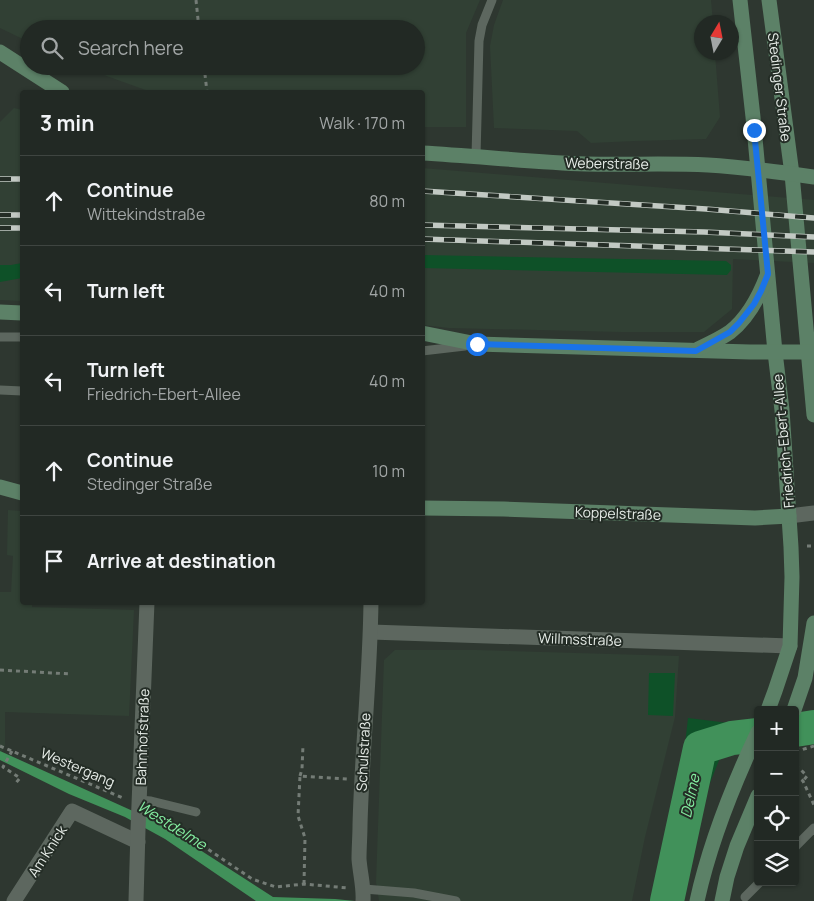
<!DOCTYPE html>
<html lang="en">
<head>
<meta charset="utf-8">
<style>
  :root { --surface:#222924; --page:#2e3531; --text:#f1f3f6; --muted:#a2a6a6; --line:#3f4541 }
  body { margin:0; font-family:Manrope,sans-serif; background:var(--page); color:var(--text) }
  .controls { position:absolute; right:15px; bottom:15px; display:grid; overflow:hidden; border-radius:5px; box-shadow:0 1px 4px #0004 }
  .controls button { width:45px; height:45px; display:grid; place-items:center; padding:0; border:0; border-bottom:1px solid var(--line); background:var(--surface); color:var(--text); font:25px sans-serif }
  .compass { position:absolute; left:694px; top:15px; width:45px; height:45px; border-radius:50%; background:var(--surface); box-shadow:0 1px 4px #0004; rotate:10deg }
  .stop { position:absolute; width:15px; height:15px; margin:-11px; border:4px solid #1a73e8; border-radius:50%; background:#fff }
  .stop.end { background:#1a73e8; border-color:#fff; box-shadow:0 1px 5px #0008 }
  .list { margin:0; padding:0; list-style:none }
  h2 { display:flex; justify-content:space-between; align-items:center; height:65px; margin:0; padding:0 20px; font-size:21px }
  h2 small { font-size:16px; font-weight:400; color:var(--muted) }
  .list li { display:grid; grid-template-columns:32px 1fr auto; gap:15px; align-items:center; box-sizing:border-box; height:90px; padding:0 20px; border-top:1px solid var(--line) }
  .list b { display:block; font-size:19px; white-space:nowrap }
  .list p { margin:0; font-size:16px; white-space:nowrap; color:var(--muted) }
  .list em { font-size:16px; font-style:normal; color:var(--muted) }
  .icon { flex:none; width:28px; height:28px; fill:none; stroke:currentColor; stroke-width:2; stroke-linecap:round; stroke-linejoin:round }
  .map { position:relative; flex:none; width:814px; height:901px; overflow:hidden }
  .search { position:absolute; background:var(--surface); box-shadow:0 1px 4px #0004; left:20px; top:20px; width:405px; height:55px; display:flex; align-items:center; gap:12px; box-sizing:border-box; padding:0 18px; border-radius:28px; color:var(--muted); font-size:19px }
  .panel { position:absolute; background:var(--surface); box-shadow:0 1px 4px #0004; left:20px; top:90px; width:405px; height:515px; border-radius:5px }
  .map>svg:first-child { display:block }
</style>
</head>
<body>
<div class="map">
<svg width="814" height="901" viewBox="0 0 814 901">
  <rect width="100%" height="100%" fill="#2e3730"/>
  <g fill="#314034">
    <polygon points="0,0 480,0 466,33 466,127 423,127 422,92 151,92 79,66 416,66 416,29 29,29 29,42 0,28"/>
    <polygon points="503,0 711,0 713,22 702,22 702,52 715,53 720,117 706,139 635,141 591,143 577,131 494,128 490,46 494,25"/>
    <polygon points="14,108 22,110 22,301 0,300 0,122"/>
    <polygon points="422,168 814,200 814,263 733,259 732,309 704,332 621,332 449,328 423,325"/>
    <polygon points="8,510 22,511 22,602 32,603 32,607 134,610 129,716 5,712 5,745 2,752 0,751 0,592 11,592 13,556 7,555"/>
    <polygon points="395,650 477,650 679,656 675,717 645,837 632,901 379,901 376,882 384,660"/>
  </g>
  <g fill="#0e5128">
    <polygon points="423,255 726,261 731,265 731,270 727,275 423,268"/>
    <polygon points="22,263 22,278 0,282 0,265 11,265"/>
    <polygon points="649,673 675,673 673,716 648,715"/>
    <path d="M688,718L737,724L720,758L698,813L679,901H661C675,842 681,779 688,718Z"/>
  </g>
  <polygon fill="#41915a" points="0,751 155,821 273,897 335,899 355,901 256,901 165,839 125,817 69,794 0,760"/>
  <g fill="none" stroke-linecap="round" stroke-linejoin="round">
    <g stroke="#41915a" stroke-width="34">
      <polyline points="795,730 814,727"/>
      <polyline points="667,901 700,748 732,738 758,735"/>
    </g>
    <g stroke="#747c76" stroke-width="3" stroke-dasharray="4 4" stroke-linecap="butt">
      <polyline points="196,0 199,29"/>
      <polyline points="204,66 207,92"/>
      <polyline points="807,546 814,546"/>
      <polyline points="0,670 71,674"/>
      <polyline points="0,746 123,798"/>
      <polyline points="795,749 801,750 814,746"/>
      <polyline points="12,751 3,767 20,778 15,784"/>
      <polyline points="795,766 800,769 807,776 803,781"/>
      <polyline points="795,775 803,781 814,805"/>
      <polyline points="300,776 302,769 303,745"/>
      <polyline points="162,818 252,879 276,887 304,884 348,888"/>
      <polyline points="304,884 305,838 298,816 300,776 347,779"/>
    </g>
    <g stroke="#5d675f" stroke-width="9">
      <polyline points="476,156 479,41 482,25 492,0"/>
      <polyline points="0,337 22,337"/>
      <polyline points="422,351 465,346"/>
      <polyline points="0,390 22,391"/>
      <polyline points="139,800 151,801 196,812"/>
      <polyline points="795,847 814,828"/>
      <polyline points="364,889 414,893 456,901"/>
      <polyline points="745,897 760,882"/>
    </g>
    <g stroke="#5d675f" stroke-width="15">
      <polyline points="789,516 814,513"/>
      <polyline points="371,632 790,646"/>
      <polyline points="14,901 72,811 138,842"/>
      <polyline points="136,901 138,830 147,602"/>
      <path d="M363,901C364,887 360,873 359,859C359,848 360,836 360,825C362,750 370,677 371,602"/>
    </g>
    <g stroke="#5c8167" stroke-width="15">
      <polyline points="740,0 753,117 775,352 782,410 791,547 792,577 790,646 775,691 768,710"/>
      <polyline points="769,0 792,174 814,415"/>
      <polyline points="0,52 62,92"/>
      <path d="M422,153C477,156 531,162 586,164C627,165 667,163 708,165C744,167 779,172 814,177"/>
      <polyline points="0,312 22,313"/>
      <polyline points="422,333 477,344 750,352 814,352"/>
      <path d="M698,349C709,344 720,339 730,332C748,318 759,297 767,276"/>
      <polyline points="0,487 22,493"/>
      <polyline points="422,508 504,509 755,518 789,516"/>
      <polyline points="794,710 805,678 814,623"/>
      <path d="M697,901C710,842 732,787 758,732"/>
      <polyline points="722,901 727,877 737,846 758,796"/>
    </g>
    <defs>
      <g id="rail">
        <polyline points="0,179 22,179"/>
        <polyline points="422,191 706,209 814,218"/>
        <polyline points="0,215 22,215"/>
        <polyline points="422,225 704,232 814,237"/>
        <polyline points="0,228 22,228"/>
        <polyline points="422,239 814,252"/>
      </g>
    </defs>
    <use href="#rail" stroke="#c2c9c3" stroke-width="5.5"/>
    <use href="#rail" stroke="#242d26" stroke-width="4" stroke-dasharray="11" stroke-linecap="butt"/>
  </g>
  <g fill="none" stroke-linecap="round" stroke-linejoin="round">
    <polyline stroke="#1a73e8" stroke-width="6" points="477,344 696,351 730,332 739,323 754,304 761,291 768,274 754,130"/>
  </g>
  <g text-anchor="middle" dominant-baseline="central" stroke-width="4" stroke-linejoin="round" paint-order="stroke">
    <g font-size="14" fill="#e7ede8" stroke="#242d26">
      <text transform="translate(780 87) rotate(83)">Stedinger Straße</text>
      <text transform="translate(607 163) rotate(1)">Weberstraße</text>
      <text transform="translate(783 441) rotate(-95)">Friedrich-Ebert-Allee</text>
      <text transform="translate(618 513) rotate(2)">Koppelstraße</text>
      <text transform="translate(580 639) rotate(2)">Willmsstraße</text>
      <text transform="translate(142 737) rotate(-88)">Bahnhofstraße</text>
      <text transform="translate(363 752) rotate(-87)">Schulstraße</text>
      <text transform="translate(78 767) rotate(23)">Westergang</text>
      <text transform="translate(47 851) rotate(-57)">Am Knick</text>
    </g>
    <g font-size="15" font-style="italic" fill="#85efa2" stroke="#242d26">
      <text transform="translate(690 796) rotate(-78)">Delme</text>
      <text transform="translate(172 825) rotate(32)">Westdelme</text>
    </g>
  </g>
</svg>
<div class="controls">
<button>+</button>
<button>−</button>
<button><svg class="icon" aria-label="locate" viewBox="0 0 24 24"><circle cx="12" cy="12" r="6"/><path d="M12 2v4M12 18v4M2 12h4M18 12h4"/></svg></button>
<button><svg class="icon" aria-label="layers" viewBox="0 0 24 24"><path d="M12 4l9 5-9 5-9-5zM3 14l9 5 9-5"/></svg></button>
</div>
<svg class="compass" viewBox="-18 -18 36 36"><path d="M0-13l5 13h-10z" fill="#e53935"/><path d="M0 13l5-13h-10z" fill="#a2a6a6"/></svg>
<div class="stop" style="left:477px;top:344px"></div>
<div class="stop end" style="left:754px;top:130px"></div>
<div class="search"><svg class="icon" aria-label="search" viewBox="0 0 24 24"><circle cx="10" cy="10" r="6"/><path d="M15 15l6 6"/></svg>Search here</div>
<section class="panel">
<h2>3 min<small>Walk · 170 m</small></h2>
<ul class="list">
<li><svg class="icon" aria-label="ahead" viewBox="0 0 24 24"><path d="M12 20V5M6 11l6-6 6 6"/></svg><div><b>Continue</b><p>Wittekindstraße</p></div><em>80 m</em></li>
<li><svg class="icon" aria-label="left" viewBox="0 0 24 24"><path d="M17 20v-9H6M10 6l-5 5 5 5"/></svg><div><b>Turn left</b></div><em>40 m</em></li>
<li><svg class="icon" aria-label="left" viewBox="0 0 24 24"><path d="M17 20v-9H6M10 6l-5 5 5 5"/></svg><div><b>Turn left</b><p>Friedrich-Ebert-Allee</p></div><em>40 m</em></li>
<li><svg class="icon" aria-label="ahead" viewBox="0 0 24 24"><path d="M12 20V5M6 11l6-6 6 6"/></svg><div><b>Continue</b><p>Stedinger Straße</p></div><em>10 m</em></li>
<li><svg class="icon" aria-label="arrive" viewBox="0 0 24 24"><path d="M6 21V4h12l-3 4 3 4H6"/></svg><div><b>Arrive at destination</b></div></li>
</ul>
</section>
</div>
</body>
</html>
